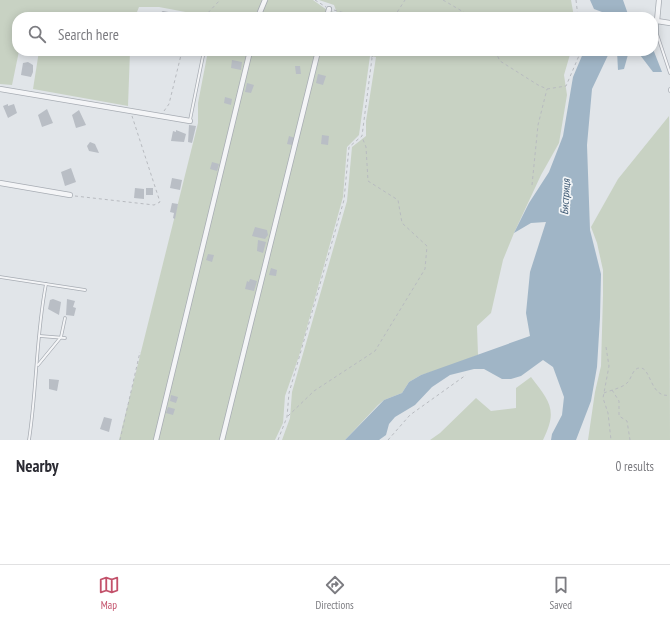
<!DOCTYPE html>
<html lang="en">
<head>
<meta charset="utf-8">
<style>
  :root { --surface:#fff; --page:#f2f2f3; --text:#2b2b33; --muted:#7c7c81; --line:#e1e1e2; --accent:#c3526b }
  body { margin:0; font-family:"PT Sans Narrow",sans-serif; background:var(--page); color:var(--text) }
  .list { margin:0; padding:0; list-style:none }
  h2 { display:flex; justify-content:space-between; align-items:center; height:52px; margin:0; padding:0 16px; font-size:17px }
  h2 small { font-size:13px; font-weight:400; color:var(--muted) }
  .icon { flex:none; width:22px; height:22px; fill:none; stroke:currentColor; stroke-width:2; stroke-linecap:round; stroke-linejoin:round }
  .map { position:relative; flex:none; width:670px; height:440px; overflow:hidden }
  .search { position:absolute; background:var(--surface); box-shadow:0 2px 10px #0003; left:12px; right:12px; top:12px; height:44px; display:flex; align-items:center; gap:10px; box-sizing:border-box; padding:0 14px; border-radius:16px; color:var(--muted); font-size:15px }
  .sheet { height:124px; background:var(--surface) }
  nav { display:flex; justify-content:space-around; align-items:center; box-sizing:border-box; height:56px; border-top:1px solid var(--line); background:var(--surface); font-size:11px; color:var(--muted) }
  nav a { display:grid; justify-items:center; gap:2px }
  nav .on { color:var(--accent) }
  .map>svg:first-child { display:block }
</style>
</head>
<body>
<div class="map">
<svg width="670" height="440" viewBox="0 0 670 440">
  <rect width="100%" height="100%" fill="#e1e5e9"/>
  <g fill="#c8d2c3">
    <polygon points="0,0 313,0 327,10 337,13 334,5 319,0 571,0 574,17 212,17 159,7 139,7 135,17 17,17 17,51 19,51 12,85 0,84"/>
    <polygon points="39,51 130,51 128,106 33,89"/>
    <polygon points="208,51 571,51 564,75 567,95 559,143 541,175 514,233 503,260 491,313 477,326 478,355 448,367 421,375 409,382 402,393 384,400 378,405 345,440 282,440 290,418 292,392 347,201 352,147 366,136 366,121 376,57 370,56 359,135 347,147 343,197 299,356 285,396 283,423 275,440 119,440 198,123 198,103"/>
    <polygon points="669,116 670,440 588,440 595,392 601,366 603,295 603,270 597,243 591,227 618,179"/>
    <path d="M531,377C550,402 558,410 543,440H430L440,433L476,398L491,411L516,408V388Z"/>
  </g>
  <g fill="#a0b5c6">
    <polygon points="590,0 623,0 629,17 602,17 602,12 594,9"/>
    <polygon points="653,49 662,72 653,72 637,51 653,51"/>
    <polygon points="584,51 610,51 592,89 587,145 590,230 601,274 600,318 597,367 591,401 576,440 551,440 552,434 562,415 564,397 553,367 543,360 521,376 511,379 502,379 484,369 474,369 450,375 432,387 415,405 395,417 389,424 386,435 379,440 345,440 384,400 402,393 409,382 421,375 530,336 526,313 530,272 546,222 531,223 514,233 529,203 549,172 563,136 573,77"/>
    <polygon points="617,51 629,51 624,69 618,70"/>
  </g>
  <g fill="#b9bec5">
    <polygon points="232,60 242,62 241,70 231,68"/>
    <polygon points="28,62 33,65 33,72 31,77 21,75 23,63"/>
    <polygon points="295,66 300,66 301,74 296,74"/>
    <polygon points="318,74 326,76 323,85 316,83"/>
    <polygon points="247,83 254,85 251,93 245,92"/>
    <polygon points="225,97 232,99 231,105 224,103"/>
    <polygon points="8,104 8,106 14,104 17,113 8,118 3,106"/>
    <polygon points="47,109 53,123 42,127 38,115"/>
    <polygon points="79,110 86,125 76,128 72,115"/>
    <polygon points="189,125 196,126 192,143 188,142"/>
    <polygon points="176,130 186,134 184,142 171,141 173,131 176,132"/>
    <polygon points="322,135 329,136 328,145 321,144"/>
    <polygon points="289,136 295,138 292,145 287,144"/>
    <polygon points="90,142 95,144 99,153 89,151 87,146"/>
    <polygon points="212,162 219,164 217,171 210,169"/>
    <polygon points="71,168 76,182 65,186 61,172"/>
    <polygon points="172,178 182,180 180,190 170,188"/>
    <polygon points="135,188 144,189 144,199 134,198"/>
    <rect x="146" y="188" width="7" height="7"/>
    <polygon points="172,203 178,204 175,219 173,218 174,213 170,212"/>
    <polygon points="255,227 267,230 268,235 265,239 252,236"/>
    <polygon points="258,240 266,242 263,253 257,251"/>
    <polygon points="208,254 214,255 212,262 206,260"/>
    <polygon points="271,268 277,270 276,276 269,275"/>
    <polygon points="250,279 257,281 254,291 245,289 247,281 249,282"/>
    <polygon points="53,299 61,302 59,315 48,309 50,300"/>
    <polygon points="67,299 75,301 73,307 76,308 74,316 66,315"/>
    <polygon points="49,379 59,380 57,391 49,389"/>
    <polygon points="171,395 178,397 176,403 170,401"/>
    <polygon points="168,407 175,409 173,415 166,413"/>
    <polygon points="104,417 112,419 109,432 100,429"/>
  </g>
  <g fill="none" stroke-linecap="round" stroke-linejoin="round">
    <defs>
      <g id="lane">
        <polyline points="163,13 191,17"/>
        <polyline points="657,21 657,34 670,73"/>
        <polyline points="670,89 670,91"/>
        <polyline points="190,120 204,51"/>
        <polyline points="0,277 85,290"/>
        <polyline points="40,336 65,338"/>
        <polyline points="38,365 61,337 65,318"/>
        <path d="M29,440C37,388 36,335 46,284"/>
      </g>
      <g id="street">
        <polyline points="659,0 657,21 670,23"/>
        <polyline points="258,17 265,0"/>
        <polyline points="327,17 329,9"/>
        <polyline points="0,89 190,121"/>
        <polyline points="0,183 70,195"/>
        <polyline points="156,440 250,51"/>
        <polyline points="222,440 318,51"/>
      </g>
    </defs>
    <use href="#lane" stroke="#a7acb3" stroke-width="3.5"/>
    <use href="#street" stroke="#a7acb3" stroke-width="6"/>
    <g stroke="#b8bbc0" stroke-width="1" stroke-dasharray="3 3" stroke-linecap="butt">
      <polyline points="315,0 326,7"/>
      <polyline points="443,0 472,17"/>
      <polyline points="576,0 578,17"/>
      <polyline points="334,10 341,12 344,17"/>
      <polyline points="341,12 360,17"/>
      <polyline points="204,17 220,0"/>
      <polyline points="394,17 405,0"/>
      <polyline points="495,51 500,61 538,85 547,89 566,86 581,51"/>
      <polyline points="372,57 375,51"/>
      <polyline points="164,111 169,104 182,51"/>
      <polyline points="532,185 538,125 547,89"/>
      <polyline points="75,196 154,205 160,202 132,116"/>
      <polyline points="606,347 609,366 603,398 608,413 611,440"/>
      <polyline points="612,390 619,401 619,416 627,421 630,440"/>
      <path d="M604,393C611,390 622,388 627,383C632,379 632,367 641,368C651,369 651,399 670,395"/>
      <polyline points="288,416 314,391 375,351 425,269 427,246 402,223 398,200 368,181 366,147 362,137"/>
      <polyline points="120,440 140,352"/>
      <polyline points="278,440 287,417 289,393 344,200 349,147 362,136 372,58 367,51"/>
      <polyline points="388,440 410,415 466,375"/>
    </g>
    <use href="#lane" stroke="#f4f5f7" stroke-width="2"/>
    <use href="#street" stroke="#f4f5f7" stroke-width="4.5"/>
  </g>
  <g text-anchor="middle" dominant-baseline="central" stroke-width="3.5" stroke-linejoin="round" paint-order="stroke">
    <g font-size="11" font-style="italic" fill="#395570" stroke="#f1f4f6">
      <text transform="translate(565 197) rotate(-87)">Бистриця</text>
    </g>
  </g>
</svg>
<div class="search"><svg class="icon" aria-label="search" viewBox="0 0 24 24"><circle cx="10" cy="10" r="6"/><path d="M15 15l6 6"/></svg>Search here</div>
</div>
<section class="sheet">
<h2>Nearby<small>0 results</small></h2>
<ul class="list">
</ul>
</section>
<nav>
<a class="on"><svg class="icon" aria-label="map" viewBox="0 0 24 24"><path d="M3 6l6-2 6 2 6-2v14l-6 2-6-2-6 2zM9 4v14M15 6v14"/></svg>Map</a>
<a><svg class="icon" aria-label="directions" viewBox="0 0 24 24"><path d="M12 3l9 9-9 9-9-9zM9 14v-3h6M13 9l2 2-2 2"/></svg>Directions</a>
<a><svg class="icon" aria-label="saved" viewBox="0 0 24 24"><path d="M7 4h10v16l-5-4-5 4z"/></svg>Saved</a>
</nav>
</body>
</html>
